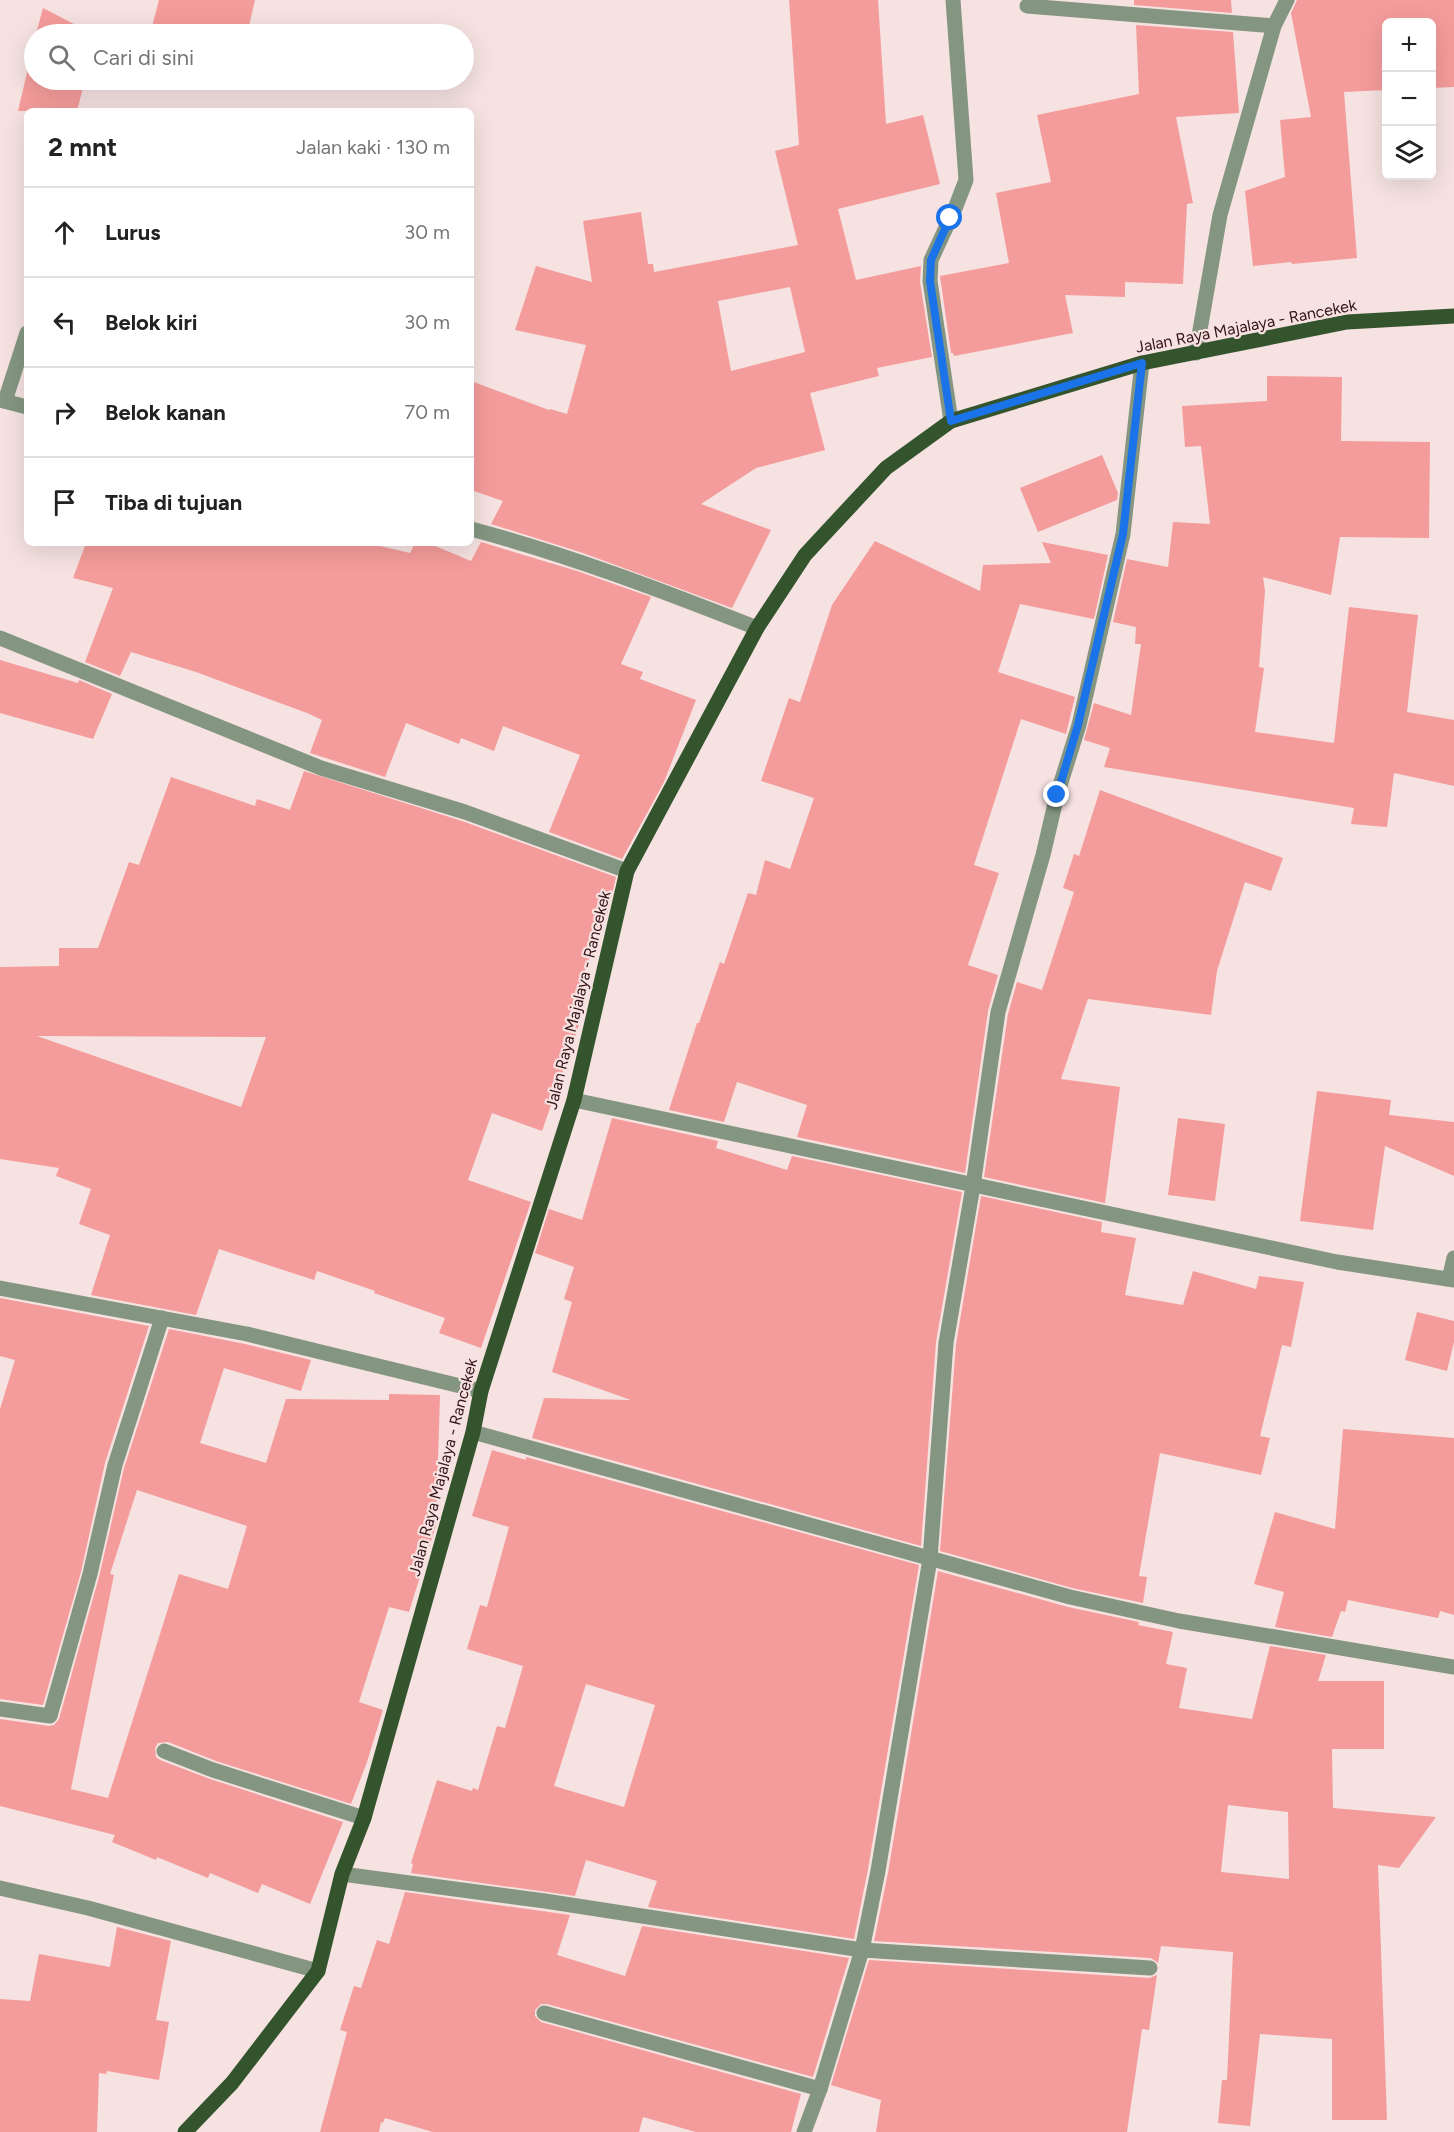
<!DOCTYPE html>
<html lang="id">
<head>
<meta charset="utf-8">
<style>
  :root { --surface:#fff; --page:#f2f2f2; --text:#222; --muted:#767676; --line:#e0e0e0 }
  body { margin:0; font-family:Figtree,sans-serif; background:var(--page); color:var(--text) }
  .controls { position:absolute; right:18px; top:18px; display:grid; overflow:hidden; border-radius:9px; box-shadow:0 6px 24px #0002 }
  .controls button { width:54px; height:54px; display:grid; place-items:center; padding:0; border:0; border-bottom:2px solid var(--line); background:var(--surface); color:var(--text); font:30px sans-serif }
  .stop { position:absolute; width:18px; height:18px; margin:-14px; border:4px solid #1a73e8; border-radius:50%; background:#fff }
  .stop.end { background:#1a73e8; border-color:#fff; box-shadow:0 2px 6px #0008 }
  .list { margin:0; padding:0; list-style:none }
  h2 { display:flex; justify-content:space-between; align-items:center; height:78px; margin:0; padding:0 24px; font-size:26px }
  h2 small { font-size:20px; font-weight:400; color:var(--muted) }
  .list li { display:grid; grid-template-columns:39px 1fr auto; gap:18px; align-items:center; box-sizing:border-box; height:90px; padding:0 24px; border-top:2px solid var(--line) }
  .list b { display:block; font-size:22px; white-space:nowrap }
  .list em { font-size:20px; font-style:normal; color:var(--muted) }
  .icon { flex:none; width:33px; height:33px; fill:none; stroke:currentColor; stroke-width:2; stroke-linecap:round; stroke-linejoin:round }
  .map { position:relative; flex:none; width:1454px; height:2132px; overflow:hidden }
  .search { position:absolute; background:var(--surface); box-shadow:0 6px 24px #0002; left:24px; top:24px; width:450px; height:66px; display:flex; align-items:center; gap:15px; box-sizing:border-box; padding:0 21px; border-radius:33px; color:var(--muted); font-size:22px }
  .panel { position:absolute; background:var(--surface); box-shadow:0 6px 24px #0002; left:24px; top:108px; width:450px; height:438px; border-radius:9px }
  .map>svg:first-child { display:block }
</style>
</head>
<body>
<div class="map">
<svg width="1454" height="2132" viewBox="0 0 1454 2132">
  <rect width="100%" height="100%" fill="#f5e2e1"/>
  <g fill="#f49c9b" fill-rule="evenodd">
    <polygon points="159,0 255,0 247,34 150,34"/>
    <path d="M789,0H878L886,124L923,115L940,184L838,209L856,280L921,266L920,282L932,357L877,368L879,376L810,393L825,450L756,468L701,504L771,530L732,608L583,553L491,524L503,501L471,490V381L549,410L550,409L567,414L586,345L515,330L536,266L592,282L583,221L641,212L648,264H653L654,272L798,245L775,151L799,145ZM790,287L805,352L731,371L718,301Z"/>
    <polygon points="1134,0 1231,0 1232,13 1134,5"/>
    <polygon points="1297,0 1454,0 1454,87 1431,88 1431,22 1386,22 1386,90 1344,92 1357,258 1292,264 1291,262 1253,266 1245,191 1285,177 1280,120 1311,117 1291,13"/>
    <polygon points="43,8 93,34 36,34"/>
    <polygon points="1136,25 1233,32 1239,113 1176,117 1193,203 1187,204 1183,284 1125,282 1125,297 1065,295 1073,333 954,356 953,353 951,353 940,276 1009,263 996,193 1051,182 1037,115 1139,94"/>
    <polygon points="34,43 34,80 85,80 77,111 18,111"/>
    <polygon points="1267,376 1342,377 1341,441 1430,442 1429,538 1340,537 1331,595 1263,577 1265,591 1259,667 1264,668 1255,732 1334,743 1349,607 1418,615 1407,712 1454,720 1454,786 1394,773 1387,827 1351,824 1354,808 1104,767 1110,748 1084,740 1094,703 1131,715 1141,644 1135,644 1136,627 1113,622 1127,559 1168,567 1173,522 1210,524 1201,446 1185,447 1182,406 1267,401"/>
    <polygon points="1102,455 1118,493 1117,500 1038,532 1020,488"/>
    <polygon points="875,541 980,591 983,565 1051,563 1042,542 1108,555 1094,619 1020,604 998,672 1075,697 1066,734 1021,719 974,865 999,873 968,965 998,975 988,1011 965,1173 797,1137 807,1105 737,1082 724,1122 669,1110 697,1023 699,1023 720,962 724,964 748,893 756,895 765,860 790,869 814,798 761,781 789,698 800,702 832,605"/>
    <polygon points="481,542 577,571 651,597 621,664 643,672 640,679 696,700 664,782 622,859 549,832 580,755 503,726 494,751 461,738 459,744 406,723 385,777 310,753 322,720 307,713 196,672 131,652 120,676 85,662 113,588 73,578 86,543 367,543 410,553 415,543 428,543 471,561"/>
    <polygon points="0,660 78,683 79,680 112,694 93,739 0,713"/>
    <path d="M304,771L462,821L616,877L607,915L605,914L567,1021L579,1025L542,1131L492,1113L468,1180L531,1202L481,1348L439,1333L445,1318L374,1293L375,1291L317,1271L314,1280L219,1249L196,1315L91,1295L110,1235L79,1224L91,1189L56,1176L59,1168L0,1159V967L59,966V948H98L129,862L139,865L171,777L255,806L257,799L290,810ZM37,1036L266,1037L241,1107Z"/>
    <polygon points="1100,790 1283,858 1271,891 1245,882 1217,971 1211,1015 1088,999 1061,1079 1120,1087 1105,1203 984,1177 1008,1014 1017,982 1042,990 1074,892 1063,888 1074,854 1079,856"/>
    <polygon points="1317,1091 1391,1100 1389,1115 1454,1122 1454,1176 1385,1146 1373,1230 1300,1221"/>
    <polygon points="612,1118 718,1141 716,1148 787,1170 792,1156 962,1192 936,1342 921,1546 532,1438 544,1398 631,1400 552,1372 572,1302 564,1299 574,1267 535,1253 549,1209 582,1220"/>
    <polygon points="1178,1118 1225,1124 1215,1201 1168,1195"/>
    <polygon points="981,1196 1102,1222 1101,1232 1136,1238 1125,1295 1183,1305 1193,1271 1256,1289 1259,1276 1304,1282 1291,1347 1282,1345 1260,1436 1270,1438 1261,1475 1160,1453 1139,1576 1147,1577 1143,1603 1072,1588 940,1551 956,1344"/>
    <polygon points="0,1298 149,1326 105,1463 81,1572 43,1705 0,1699 0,1409 15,1360 0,1356"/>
    <polygon points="1417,1312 1454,1321 1454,1342 1447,1371 1405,1360"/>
    <path d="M169,1329L245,1344L311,1360L301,1391L224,1368L200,1443L266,1463L286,1399L389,1400V1394L440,1395L436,1525L409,1612L389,1607L359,1702L383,1710L367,1762L351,1804L216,1761L168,1742L158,1743L155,1748L156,1757L160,1760L210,1779L343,1822L310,1904L262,1884L258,1893L210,1873L208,1878L157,1857L156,1860L112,1842L115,1835L0,1806V1719L49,1726L54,1725L59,1719L99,1577L124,1468ZM137,1490L247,1526L228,1589L179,1574L108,1798L71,1789L114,1575L110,1574Z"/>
    <polygon points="1343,1429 1454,1438 1454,1615 1440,1611 1438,1618 1348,1600 1345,1612 1341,1611 1332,1637 1275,1627 1284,1592 1254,1584 1275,1512 1335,1529"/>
    <path d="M492,1450L526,1460V1457L919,1565L868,1869L854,1939L648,1907L657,1881L586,1860L575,1896L411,1873L413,1864L411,1863L437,1780L472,1791L473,1788L478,1790L497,1726L505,1728L523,1666L467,1649L480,1605L487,1607L509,1527L472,1516ZM586,1684L655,1705L624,1807L554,1786Z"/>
    <path d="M938,1571L1068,1607L1139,1622L1138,1625L1173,1632L1166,1664L1187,1668L1179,1708L1252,1719L1270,1646L1326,1655L1318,1681H1384V1749H1332L1333,1808L1436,1817L1399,1868L1378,1865L1387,2120H1332V2039L1260,2034L1250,2126L1218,2123L1222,2080H1227L1233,1952L1161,1946L1158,1963L1151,1958L874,1941L888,1873ZM1228,1805L1288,1812L1289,1879L1221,1872Z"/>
    <polygon points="405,1892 570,1915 557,1955 625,1976 642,1926 849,1958 813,2077 547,2004 541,2004 535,2010 535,2016 541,2022 801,2094 791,2132 696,2132 643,2117 639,2132 433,2132 385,2118 383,2123 381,2122 379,2132 320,2132 347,2032 340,2030 354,1986 361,1988 377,1940 389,1944"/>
    <polygon points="117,1927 171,1941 156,2020 169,2022 159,2080 107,2071 106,2074 99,2073 97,2132 0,2132 0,1999 30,2001 39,1954 110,1967"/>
    <polygon points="869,1960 1149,1978 1157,1975 1149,2030 1142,2029 1127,2132 876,2132 881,2100 831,2085"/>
  </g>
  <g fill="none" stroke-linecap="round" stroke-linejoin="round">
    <g stroke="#849681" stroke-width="15">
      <polyline points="1027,6 1274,26"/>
      <polyline points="1196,353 1220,215 1274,26 1287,0"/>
      <polyline points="0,400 27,407"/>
      <polyline points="5,401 27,333"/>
      <polyline points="951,421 930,281 931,260 956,206 966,180 953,0"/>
      <path d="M471,529C569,555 663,591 757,628"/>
      <polyline points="0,638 321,768 465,812 627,871"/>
      <polyline points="574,1100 1337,1262 1454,1280"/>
      <polyline points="1449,1279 1454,1258"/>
      <polyline points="0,1288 247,1334 481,1391"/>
      <polyline points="473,1432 1070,1597 1179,1621 1454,1667"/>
      <polyline points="0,1709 50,1716 90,1574 115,1465 162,1318"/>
      <polyline points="164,1751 213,1770 364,1818"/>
      <polyline points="342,1874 545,1901 862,1950 1150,1968"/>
      <polyline points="0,1888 88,1908 318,1971"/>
      <polyline points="544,2013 820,2089"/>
      <polyline points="804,2132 820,2089 862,1950 878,1871 930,1559 946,1343 973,1186 998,1012 1043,855 1057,795 1079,725 1123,534 1142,363"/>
    </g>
    <polyline stroke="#34542e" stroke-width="15" points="185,2132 232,2083 318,1971 342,1874 364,1818 473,1432 481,1391 574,1100 627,871 757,628 805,555 886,468 951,421 1142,363 1347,322 1454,316"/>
  </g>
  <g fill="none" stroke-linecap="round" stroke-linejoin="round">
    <polyline stroke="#1a73e8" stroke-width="8" points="950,218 931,260 930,281 951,421 1142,363 1123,534 1078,725 1057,795"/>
  </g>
  <g text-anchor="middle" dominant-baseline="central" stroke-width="4.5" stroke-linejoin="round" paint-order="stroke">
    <g font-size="16" fill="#341314" stroke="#f5e2e1">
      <text transform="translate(1246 326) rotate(-11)">Jalan Raya Majalaya - Rancekek</text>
      <text transform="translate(578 1000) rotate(-76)">Jalan Raya Majalaya - Rancekek</text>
      <text transform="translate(443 1467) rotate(-75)">Jalan Raya Majalaya - Rancekek</text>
    </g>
  </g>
</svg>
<div class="controls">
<button>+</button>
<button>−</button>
<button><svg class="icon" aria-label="layers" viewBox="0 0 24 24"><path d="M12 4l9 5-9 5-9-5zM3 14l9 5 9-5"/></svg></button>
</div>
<div class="stop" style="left:950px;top:218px"></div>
<div class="stop end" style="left:1057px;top:795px"></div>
<div class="search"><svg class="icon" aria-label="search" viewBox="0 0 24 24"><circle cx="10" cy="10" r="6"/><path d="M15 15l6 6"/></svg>Cari di sini</div>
<section class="panel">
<h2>2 mnt<small>Jalan kaki · 130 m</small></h2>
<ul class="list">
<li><svg class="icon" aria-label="ahead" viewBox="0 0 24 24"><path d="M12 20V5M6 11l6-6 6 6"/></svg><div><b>Lurus</b></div><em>30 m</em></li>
<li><svg class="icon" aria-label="left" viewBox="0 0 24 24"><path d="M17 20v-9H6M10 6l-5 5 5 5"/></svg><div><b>Belok kiri</b></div><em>30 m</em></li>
<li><svg class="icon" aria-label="right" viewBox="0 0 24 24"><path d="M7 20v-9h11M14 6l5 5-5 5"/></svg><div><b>Belok kanan</b></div><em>70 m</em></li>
<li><svg class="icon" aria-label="arrive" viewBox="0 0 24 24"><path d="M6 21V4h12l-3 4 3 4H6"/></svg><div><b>Tiba di tujuan</b></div></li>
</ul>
</section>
</div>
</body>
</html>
